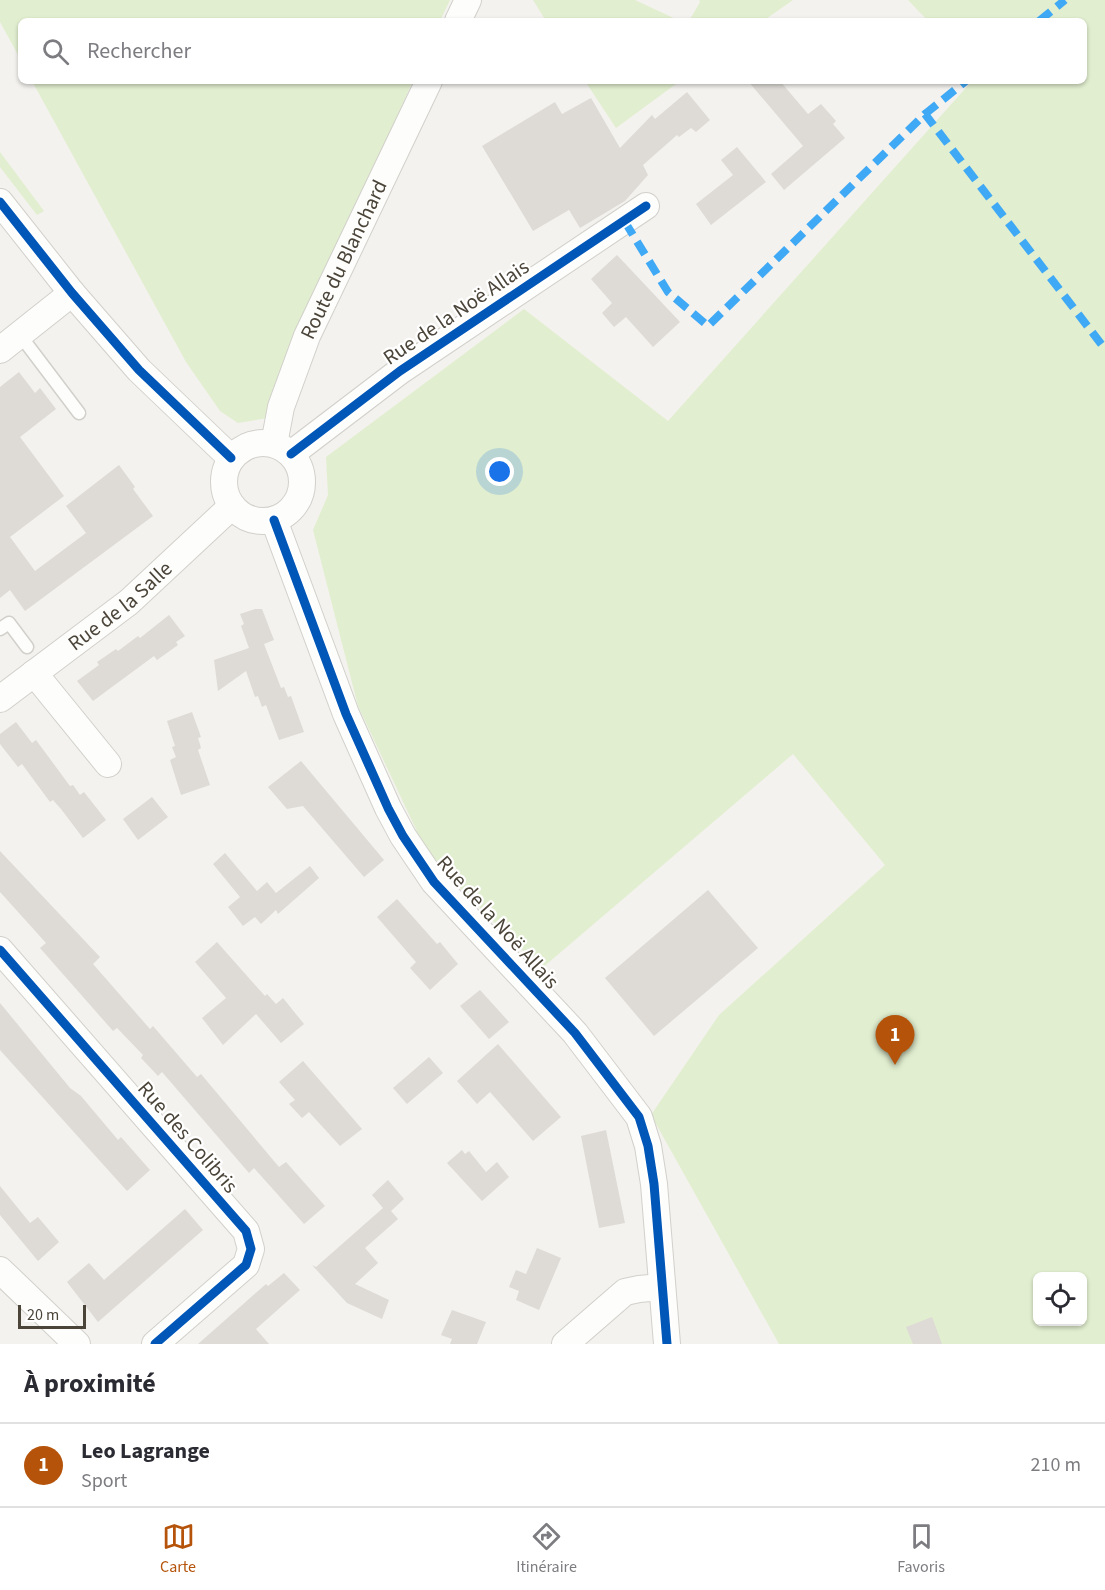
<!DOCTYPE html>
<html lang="fr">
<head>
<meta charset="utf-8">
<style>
  :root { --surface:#fff; --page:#f7f7f7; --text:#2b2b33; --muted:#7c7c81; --line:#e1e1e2; --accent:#b45309 }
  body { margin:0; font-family:"Source Sans 3",sans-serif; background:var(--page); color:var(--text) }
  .controls { position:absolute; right:18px; bottom:18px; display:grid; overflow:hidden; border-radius:9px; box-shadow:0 2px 4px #0004 }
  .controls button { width:54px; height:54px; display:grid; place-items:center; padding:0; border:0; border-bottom:2px solid var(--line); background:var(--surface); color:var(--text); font:30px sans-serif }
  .scale { position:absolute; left:18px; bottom:15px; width:68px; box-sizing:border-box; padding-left:6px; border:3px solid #4b4439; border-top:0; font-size:16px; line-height:21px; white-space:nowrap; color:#4b4439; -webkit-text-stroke:4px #fff; paint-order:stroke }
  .you { position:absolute; left:500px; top:472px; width:21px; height:21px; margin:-15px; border:4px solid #fff; border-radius:50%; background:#1a73e8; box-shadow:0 0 0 9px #1a73e833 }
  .badge { display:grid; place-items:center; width:39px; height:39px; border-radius:50%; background:var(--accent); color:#fff; font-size:20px; font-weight:700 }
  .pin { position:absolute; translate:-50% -50px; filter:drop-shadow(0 2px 3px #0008) }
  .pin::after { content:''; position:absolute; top:32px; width:21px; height:18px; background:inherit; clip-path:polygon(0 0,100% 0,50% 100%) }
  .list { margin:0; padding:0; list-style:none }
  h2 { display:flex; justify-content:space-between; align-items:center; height:78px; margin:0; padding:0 24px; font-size:26px }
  h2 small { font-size:20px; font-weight:400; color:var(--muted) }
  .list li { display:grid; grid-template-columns:39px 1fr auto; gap:18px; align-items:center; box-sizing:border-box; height:84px; padding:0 24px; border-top:2px solid var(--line) }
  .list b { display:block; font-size:22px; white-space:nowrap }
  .list p { margin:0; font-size:20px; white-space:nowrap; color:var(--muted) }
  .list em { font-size:20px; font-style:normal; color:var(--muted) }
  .icon { flex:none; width:33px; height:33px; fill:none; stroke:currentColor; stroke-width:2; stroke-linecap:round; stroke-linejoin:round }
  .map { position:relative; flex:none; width:1105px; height:1344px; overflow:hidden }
  .search { position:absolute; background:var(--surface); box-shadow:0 2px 4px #0004; left:18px; right:18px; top:18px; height:66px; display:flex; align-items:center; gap:15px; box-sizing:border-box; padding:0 21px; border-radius:9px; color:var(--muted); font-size:22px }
  .sheet { height:162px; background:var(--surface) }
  nav { display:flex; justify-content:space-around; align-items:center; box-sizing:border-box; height:84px; border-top:2px solid var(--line); background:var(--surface); font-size:16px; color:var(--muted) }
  nav a { display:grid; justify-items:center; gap:3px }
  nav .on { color:var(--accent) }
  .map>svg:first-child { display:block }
</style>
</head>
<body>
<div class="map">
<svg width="1105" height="1344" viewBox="0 0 1105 1344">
  <rect width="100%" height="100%" fill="#f4f2ee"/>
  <g fill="#e1eecf" fill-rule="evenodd">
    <polygon points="0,0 450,0 440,21 21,21 21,60 0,22"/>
    <polygon points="533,0 635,0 680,21 546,21"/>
    <polygon points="699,0 793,0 763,21 689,21 700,2"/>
    <path d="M908,0H1105V1344H779L651,1115L719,1015L885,865L793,754L541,969L429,857L358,706L313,530L328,495L326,457L524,309L668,421L972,81H1084V21H928ZM1038,1276H1082V1322H1038Z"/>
    <polygon points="32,81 413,81 294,343 268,418 238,423 220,411 186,362"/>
    <polygon points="585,81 680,81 616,128"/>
    <polygon points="0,152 44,211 37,215 0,167"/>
  </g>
  <g fill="#dedbd6">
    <polygon points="748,81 780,81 808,114 821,104 836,121 833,124 845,138 784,190 771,174 803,146"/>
    <polygon points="687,92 710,120 696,132 691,128 679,137 677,135 643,165 648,175 625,201 580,228 569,210 533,231 482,146 555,102 562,114 591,98 620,148 652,115 655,119"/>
    <polygon points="737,147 766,182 711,225 696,204 733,175 721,160"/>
    <polygon points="617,255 680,322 653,347 626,317 614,327 602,313 612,303 591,279"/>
    <polygon points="19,372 35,393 40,388 56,409 20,437 64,496 10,537 35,571 86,533 66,506 119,465 135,487 133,489 153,516 25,611 10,590 0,598 0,387"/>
    <polygon points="255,609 262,609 274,640 264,644 281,688 284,687 288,697 291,696 304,732 279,740 266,705 262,707 258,696 255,697 246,671 218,691 214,660 249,648 241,626 244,624 240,614"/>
    <polygon points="169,615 185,636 176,642 178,645 157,660 154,656 93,701 77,681 99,665 97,662 116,649 118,651 138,636 140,638"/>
    <polygon points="192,712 201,737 198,738 201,748 198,750 210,785 181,795 170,760 176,757 172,747 175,746 167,721"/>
    <polygon points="16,722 32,743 36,740 70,786 73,785 80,795 84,792 106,820 83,838 61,809 53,800 50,802 22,764 18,767 0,744 0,734"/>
    <polygon points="301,761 384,860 364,877 303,806 287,809 268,787"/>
    <polygon points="152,797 168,817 138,840 123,819"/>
    <polygon points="0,851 100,957 93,964 150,1029 153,1026 197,1077 201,1074 279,1167 286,1162 325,1206 304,1224 254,1168 249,1173 162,1072 158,1076 141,1058 143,1055 117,1028 113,1031 40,948 46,943 0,892"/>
    <polygon points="225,853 257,891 267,882 276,893 310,866 319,878 278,914 276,910 261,924 255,917 243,926 228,907 240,897 213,864"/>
    <polygon points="708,890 758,948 654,1036 605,978"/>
    <polygon points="397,899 437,944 440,942 458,964 430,990 410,968 416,962 377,917"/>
    <polygon points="217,942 265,996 267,994 276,1004 283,998 304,1024 281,1043 256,1014 223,1045 202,1018 226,998 195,962"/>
    <polygon points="480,990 509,1022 489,1039 460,1006"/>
    <polygon points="0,1003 70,1088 81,1096 118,1140 121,1137 150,1170 127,1191 0,1050"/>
    <polygon points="498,1044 561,1117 533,1141 490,1092 477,1104 457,1081"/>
    <polygon points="429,1057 443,1073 407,1104 393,1088"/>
    <polygon points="303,1061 362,1129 340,1146 309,1112 302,1118 289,1104 295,1100 279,1082"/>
    <polygon points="606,1130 625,1223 599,1228 581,1136"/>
    <polygon points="462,1150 465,1154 469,1151 486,1172 497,1162 509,1177 482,1201 447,1163"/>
    <polygon points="388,1180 404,1199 391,1211 398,1219 365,1248 378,1263 355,1284 389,1300 382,1319 347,1303 312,1265 316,1267 383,1208 372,1195"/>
    <polygon points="0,1186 30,1223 38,1217 59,1242 38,1261 0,1215"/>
    <polygon points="185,1209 203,1230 98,1322 67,1282 89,1263 104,1280"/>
    <polygon points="537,1248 561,1258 539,1310 516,1300 519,1291 509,1287 516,1270 526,1274"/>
    <polygon points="284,1273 300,1290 256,1329 269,1344 198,1344 266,1284 268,1286"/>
    <polygon points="452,1310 486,1322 477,1344 450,1344 452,1339 441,1335"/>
    <polygon points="932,1317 942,1344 913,1344 906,1327"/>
  </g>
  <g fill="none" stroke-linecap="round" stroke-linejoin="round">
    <defs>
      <g id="service">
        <polyline points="20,335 79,413"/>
        <polyline points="0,629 9,623 27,647"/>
      </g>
      <g id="minor">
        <polyline points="458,21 468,0"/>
        <polyline points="0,202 72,293 139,370 231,458"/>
        <polyline points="0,350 72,293"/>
        <circle cx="263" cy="482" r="39"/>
        <path id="s1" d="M274,444L281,407L307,336L429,81"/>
        <polyline points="291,454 400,371 646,206"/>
        <polyline points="274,520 346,714 388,808 403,836 434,882 575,1033 639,1117 648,1146 654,1184 667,1344"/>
        <polyline points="34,673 108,764"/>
        <path id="s2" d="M0,699L129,602L232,506"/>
        <polyline points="0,950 246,1231 251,1249 246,1265 155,1344"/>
        <polyline points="0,1270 77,1344"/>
        <polyline points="565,1344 625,1292 639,1289 662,1287"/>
      </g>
    </defs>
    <use href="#service" stroke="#d2d0cb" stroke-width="15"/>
    <use href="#minor" stroke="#d2d0cb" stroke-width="28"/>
    <use href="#service" stroke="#fdfdfc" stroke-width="12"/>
    <use href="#minor" stroke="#fdfdfc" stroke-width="26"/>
    <g stroke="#3fa9f5" stroke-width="8" stroke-dasharray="15 8" stroke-linecap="butt">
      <polyline points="1039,21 1065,0"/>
      <polyline points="925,114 966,81"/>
      <polyline points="625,222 668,292 708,326 925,114 1105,349"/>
    </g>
    <defs>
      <g id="cycleway">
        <polyline points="0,202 72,293 139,370 231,458"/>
        <polyline points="291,454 400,371 646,206"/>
        <polyline points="274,520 346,714 388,808 403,836 434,882 575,1033 639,1117 648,1146 654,1184 667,1344"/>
        <polyline points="0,950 246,1231 251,1249 246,1265 155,1344"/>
      </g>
    </defs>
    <use href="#cycleway" stroke="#fff" stroke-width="13"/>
    <use href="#cycleway" stroke="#0057b8" stroke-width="9"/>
  </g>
  <g text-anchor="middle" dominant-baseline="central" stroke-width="4.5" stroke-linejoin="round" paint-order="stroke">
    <g font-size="21" fill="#4b4439" stroke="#fff">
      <text stroke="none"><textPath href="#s1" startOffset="198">Route du Blanchard</textPath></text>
      <text transform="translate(456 312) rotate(-34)">Rue de la Noë Allais</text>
      <text stroke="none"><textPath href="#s2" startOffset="152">Rue de la Salle</textPath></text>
      <text transform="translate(498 922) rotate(48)">Rue de la Noë Allais</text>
      <text transform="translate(188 1137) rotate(49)">Rue des Colibris</text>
    </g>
  </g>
</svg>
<div class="controls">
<button><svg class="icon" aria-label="locate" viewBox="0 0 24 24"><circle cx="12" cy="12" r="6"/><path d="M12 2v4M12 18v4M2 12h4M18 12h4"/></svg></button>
</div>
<div class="scale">20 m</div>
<div class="you"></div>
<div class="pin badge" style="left:895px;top:1065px">1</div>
<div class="search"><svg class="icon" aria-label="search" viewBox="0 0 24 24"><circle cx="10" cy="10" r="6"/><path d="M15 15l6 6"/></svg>Rechercher</div>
</div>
<section class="sheet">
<h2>À proximité<small></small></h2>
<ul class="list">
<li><span class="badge">1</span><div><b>Leo Lagrange</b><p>Sport</p></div><em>210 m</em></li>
</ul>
</section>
<nav>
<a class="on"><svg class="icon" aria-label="map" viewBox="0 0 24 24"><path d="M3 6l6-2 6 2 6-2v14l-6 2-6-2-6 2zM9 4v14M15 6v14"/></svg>Carte</a>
<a><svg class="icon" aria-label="directions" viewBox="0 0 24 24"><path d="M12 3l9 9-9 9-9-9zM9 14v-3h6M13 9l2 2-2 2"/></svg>Itinéraire</a>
<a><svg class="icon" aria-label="saved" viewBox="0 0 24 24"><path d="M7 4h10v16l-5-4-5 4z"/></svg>Favoris</a>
</nav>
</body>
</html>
